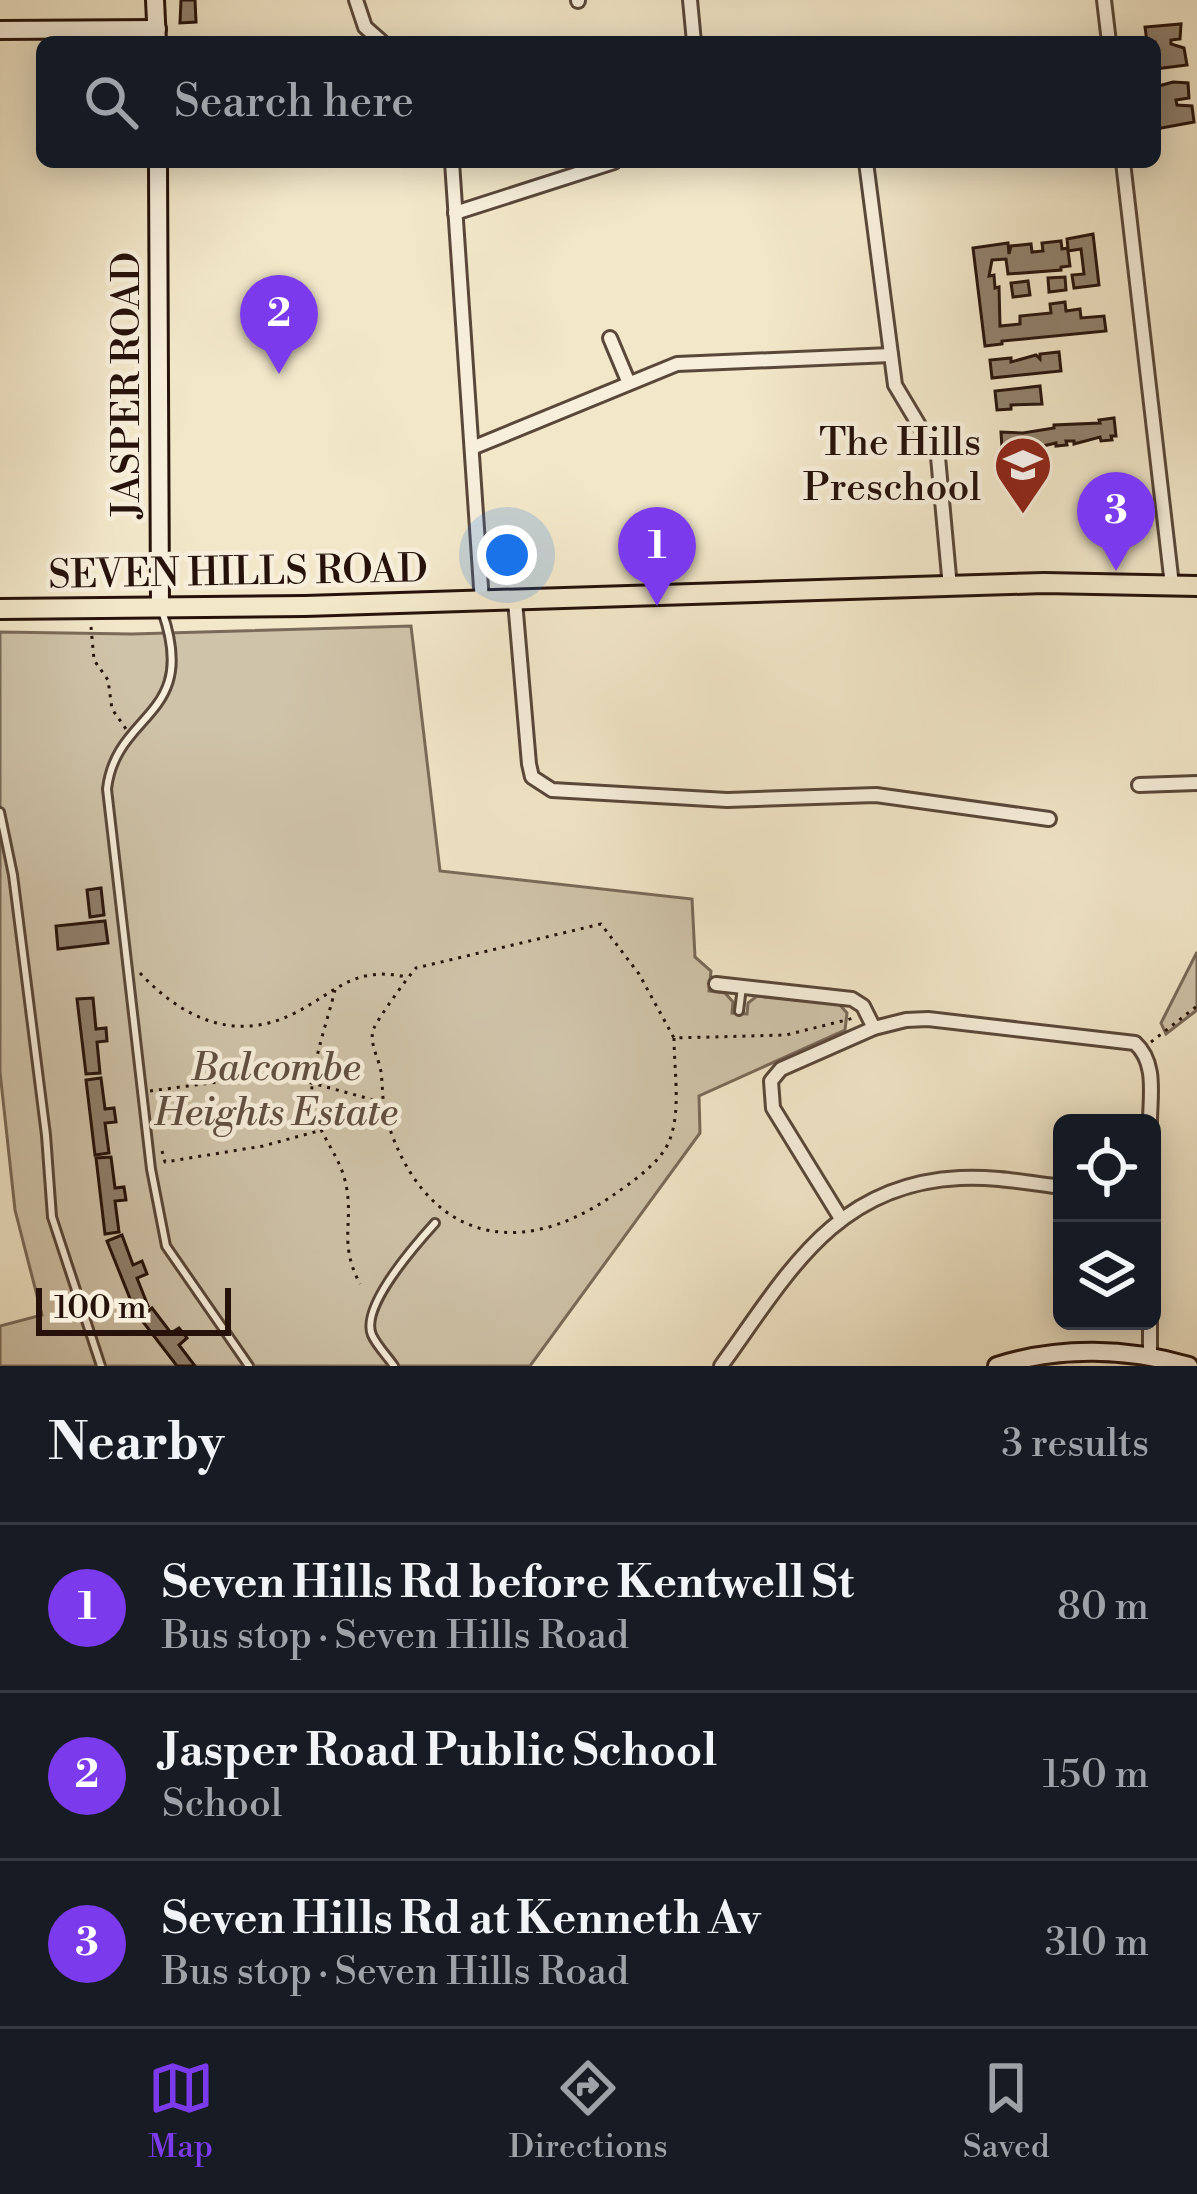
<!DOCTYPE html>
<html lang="en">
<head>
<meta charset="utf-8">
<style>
  :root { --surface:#171b24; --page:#242831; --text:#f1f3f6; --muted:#9ea1a6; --line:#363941; --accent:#7c3aed }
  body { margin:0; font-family:"Libre Bodoni",serif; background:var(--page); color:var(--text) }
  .controls { position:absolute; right:36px; bottom:36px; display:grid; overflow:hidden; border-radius:18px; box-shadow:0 6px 30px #0003 }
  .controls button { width:108px; height:108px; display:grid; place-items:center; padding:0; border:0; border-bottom:3px solid var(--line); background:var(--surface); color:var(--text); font:60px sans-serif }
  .scale { position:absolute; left:36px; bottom:30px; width:195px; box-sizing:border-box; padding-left:12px; border:6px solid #26120b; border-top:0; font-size:33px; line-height:42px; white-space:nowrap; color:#26120b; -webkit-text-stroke:9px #f7efdc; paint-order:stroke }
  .you { position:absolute; left:507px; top:555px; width:42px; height:42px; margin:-30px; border:9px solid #fff; border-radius:50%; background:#1a73e8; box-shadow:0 0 0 18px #1a73e833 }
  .badge { display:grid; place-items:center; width:78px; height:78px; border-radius:50%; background:var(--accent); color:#fff; font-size:39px; font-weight:700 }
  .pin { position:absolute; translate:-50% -99px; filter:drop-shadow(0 3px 6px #0008) }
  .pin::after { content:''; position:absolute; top:63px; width:42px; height:36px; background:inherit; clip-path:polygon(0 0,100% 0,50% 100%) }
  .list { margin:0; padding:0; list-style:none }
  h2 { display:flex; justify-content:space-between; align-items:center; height:156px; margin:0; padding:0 48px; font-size:51px }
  h2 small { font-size:39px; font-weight:400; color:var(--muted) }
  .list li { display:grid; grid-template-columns:78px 1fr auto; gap:36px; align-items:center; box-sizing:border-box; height:168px; padding:0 48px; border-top:3px solid var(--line) }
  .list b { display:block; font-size:45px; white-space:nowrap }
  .list p { margin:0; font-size:39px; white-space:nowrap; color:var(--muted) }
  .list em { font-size:39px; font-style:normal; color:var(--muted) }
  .icon { flex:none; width:66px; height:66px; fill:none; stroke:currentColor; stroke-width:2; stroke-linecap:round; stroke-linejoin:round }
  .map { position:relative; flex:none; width:1197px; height:1366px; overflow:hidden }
  .search { position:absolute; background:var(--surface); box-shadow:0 6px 30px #0003; left:36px; right:36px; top:36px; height:132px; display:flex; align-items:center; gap:30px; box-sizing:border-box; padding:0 42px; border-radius:18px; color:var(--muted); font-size:45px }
  .sheet { height:660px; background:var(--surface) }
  nav { display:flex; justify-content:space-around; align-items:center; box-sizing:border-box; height:168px; border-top:3px solid var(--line); background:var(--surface); font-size:33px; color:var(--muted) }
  nav a { display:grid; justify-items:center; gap:6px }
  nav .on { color:var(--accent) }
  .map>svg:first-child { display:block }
</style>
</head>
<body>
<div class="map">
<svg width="1197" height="1366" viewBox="0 0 1197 1366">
  <rect width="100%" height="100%" fill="#f2e7c9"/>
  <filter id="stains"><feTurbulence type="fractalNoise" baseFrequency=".00167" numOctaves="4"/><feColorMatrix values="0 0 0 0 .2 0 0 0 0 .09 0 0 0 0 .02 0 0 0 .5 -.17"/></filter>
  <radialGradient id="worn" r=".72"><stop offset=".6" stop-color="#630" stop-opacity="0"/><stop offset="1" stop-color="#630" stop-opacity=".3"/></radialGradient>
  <g fill="#cfc3a9" stroke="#7a6a5a" stroke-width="3">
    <polygon points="411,626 440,871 692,899 695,957 711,971 709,991 725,993 733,1002 732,1013 747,1014 748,1003 757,996 839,1004 847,1013 845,1030 699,1096 700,1133 530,1366 0,1366 0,1326 42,1315 15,1210 0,1072 0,632 132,634"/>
    <polygon points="1197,952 1197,1010 1166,1034 1161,1023"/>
  </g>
  <g fill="#90816e" stroke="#26120b" stroke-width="3">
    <polygon points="181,0 195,0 196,22 180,23"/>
    <polygon points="1181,24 1180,39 1171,40 1171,44 1184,48 1187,65 1155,69 1155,42 1147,42 1145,27"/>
    <polygon points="1173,82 1188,83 1189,98 1176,100 1177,105 1192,106 1194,122 1156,129 1155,87"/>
    <polygon points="1093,234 1099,285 1074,288 1072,275 1084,274 1081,249 1068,251 1070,266 1061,267 1061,270 1008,274 1006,259 992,260 989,276 994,275 995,288 999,287 1000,326 1020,324 1020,316 1051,313 1050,304 1065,302 1066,311 1080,309 1081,318 1104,316 1106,331 1002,341 1002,344 985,346 973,248 1008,243 1009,254 1011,246 1031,244 1032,252 1043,251 1042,243 1061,241 1062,249 1068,248 1067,239"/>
    <polygon points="1065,277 1066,290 1049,292 1048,278"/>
    <polygon points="1028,281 1030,295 1013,297 1011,283"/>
    <polygon points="1059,352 1061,371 992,378 990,360 1011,358 1011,362 1036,355 1040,359 1040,354"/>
    <polygon points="1040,386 1042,404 1011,405 1011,409 997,410 995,391"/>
    <polygon points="1114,418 1116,436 1111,436 1112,440 1101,441 1100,437 1074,444 1074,441 1066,441 1067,445 1056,446 1056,443 1030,449 1030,446 1016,447 1017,451 1008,451 1008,447 1002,448 1001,432 1023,433 1054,428 1054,425 1100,423 1099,420"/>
    <polygon points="101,888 104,915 90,917 87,890"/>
    <polygon points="105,921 108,943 58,949 56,926"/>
    <polygon points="93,998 96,1029 106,1028 107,1041 97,1042 100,1073 86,1074 77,999"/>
    <polygon points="101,1078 105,1109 114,1108 116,1122 105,1123 109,1153 95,1155 86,1080"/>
    <polygon points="111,1157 115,1188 124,1187 126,1200 115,1201 119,1232 105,1234 96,1158"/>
    <polygon points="122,1235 133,1265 142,1261 147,1274 137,1278 148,1306 135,1311 107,1241"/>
    <polygon points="152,1308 171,1333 179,1328 187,1338 179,1345 195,1366 177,1366 140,1318"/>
  </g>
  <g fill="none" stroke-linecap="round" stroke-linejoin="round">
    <defs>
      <g id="lane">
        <path d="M162,611C200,718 116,711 107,789L151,1169L166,1246L249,1366"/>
        <polyline points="0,812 13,875 46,1135 52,1217 101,1366"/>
        <polyline points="739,1011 742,987"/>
        <path d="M394,1366C388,1357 377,1346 372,1335C360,1307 416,1244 435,1223"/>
      </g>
      <g id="street">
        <polyline points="356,0 365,27 382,42"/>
        <polyline points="690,0 694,42"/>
        <polyline points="1104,0 1109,42"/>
        <polyline points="578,1 578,0"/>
        <polyline points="452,162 482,602"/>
        <polyline points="866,162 895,385 938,457 950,587"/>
        <polyline points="1123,162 1172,585"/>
        <polyline points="455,213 614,162"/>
        <polyline points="610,338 628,381"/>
        <polyline points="472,448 677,364 891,355"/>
        <polyline points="515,601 529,764 532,777 552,790 727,800 876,795 1049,819"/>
        <polyline points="1139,785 1197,783"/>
        <polyline points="716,984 852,999 863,1006 874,1028"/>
        <path d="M840,1217L773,1108L771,1081L781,1069L874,1028L906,1020L928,1019L1135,1043C1157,1063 1150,1095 1150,1123"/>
        <polyline points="1150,1321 1150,1357"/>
        <path d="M721,1366C787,1275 834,1184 960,1178C993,1176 1029,1183 1062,1187"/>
      </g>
      <g id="secondary">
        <polyline points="155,0 157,42"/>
        <polyline points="0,30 157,29"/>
        <polyline points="158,162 160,608"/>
        <path d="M997,1366C1060,1346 1127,1348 1189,1366"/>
      </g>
      <polyline id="primary" points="0,609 305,606 1044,583 1197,586"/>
    </defs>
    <use href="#lane" stroke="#59473a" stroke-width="12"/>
    <use href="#street" stroke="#59473a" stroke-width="18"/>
    <use href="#secondary" stroke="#26120b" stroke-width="22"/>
    <use href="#primary" stroke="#26120b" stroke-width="24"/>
    <g stroke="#26120b" stroke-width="3" stroke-dasharray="3 6" stroke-linecap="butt">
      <polyline points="91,627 94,660 108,680 112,709 126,729"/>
      <path d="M140,973C181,1017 233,1043 293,1014C335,993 354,965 406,977"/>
      <path d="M335,990C328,1020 306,1079 313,1108C319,1135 341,1157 346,1185C354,1223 338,1242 360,1284"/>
      <path d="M674,1038C674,1069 681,1110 670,1139C662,1162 632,1182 612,1196C512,1265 421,1235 386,1117C382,1102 383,1087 381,1072C379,1058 368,1042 374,1028C379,1017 407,978 416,968L601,924L639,974L674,1038L786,1035L854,1018"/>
      <polyline points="1151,1042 1197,1006"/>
      <polyline points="150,1091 279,1074 381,1102"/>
      <polyline points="162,1151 165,1162 263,1146 322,1130"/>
    </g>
    <use href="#lane" stroke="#f7efdc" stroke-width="6"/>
    <use href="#street" stroke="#f7efdc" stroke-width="12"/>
    <use href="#secondary" stroke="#f7efdc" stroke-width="16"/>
    <use href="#primary" stroke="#f2e7c9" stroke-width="18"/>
  </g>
  <defs>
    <symbol id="school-pin" viewBox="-11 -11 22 30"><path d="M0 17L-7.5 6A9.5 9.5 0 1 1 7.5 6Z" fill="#8f2418" stroke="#f7efdc"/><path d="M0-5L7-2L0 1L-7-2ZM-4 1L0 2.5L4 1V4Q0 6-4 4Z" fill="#fff"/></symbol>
  </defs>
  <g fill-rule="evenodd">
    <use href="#school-pin" x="990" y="432" width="66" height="90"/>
  </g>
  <g text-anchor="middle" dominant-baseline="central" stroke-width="9" stroke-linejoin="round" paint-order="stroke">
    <g font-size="39" fill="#26120b" stroke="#f7efdc">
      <text transform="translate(127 385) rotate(-90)">JASPER ROAD</text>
      <text transform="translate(238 573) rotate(-1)">SEVEN HILLS ROAD</text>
    </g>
    <g font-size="39" fill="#26120b" stroke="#f7efdc" text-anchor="end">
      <text x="981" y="443">The Hills<tspan x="981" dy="45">Preschool</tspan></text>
    </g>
    <g font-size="39" font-style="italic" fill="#615042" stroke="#f7efdc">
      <text x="276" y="1068">Balcombe<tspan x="276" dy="45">Heights Estate</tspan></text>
    </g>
  </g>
  <rect width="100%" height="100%" filter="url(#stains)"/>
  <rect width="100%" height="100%" fill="url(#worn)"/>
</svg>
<div class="controls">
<button><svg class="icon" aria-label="locate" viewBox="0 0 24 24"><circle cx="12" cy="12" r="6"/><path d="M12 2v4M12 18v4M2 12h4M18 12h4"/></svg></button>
<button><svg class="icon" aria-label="layers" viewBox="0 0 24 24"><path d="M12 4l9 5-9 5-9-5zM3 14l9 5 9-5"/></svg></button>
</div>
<div class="scale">100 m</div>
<div class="you"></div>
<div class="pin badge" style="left:657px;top:606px">1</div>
<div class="pin badge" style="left:279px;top:374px">2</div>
<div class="pin badge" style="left:1116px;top:571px">3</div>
<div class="search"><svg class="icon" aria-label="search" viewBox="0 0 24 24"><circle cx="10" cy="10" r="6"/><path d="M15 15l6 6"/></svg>Search here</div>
</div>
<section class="sheet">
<h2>Nearby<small>3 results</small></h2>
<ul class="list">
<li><span class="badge">1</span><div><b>Seven Hills Rd before Kentwell St</b><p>Bus stop · Seven Hills Road</p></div><em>80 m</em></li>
<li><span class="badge">2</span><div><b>Jasper Road Public School</b><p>School</p></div><em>150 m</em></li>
<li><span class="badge">3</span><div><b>Seven Hills Rd at Kenneth Av</b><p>Bus stop · Seven Hills Road</p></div><em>310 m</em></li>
</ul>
</section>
<nav>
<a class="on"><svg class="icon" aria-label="map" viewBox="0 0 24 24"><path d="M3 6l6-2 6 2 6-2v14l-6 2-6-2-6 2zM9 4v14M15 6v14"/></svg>Map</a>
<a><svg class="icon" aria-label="directions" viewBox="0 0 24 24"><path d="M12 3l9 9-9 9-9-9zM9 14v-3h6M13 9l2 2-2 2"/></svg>Directions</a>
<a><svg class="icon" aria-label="saved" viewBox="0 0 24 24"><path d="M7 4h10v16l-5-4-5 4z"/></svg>Saved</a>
</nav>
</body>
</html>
